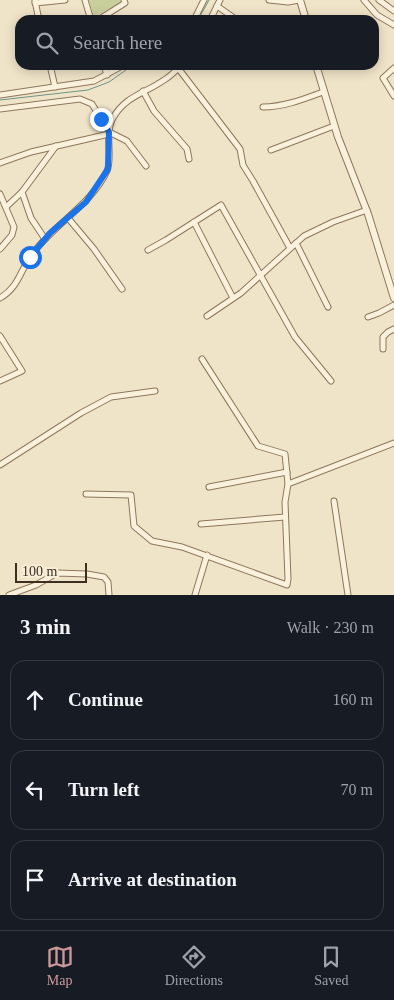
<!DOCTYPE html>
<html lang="en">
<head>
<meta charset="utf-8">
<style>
  :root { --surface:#171b24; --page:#20242c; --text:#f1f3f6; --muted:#9ea1a6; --line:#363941; --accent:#cc999b }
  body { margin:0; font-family:"Times New Roman",serif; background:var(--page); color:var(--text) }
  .scale { position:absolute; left:15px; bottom:12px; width:72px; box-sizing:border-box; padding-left:5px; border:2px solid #3d2e20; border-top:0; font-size:14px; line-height:18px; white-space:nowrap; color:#3d2e20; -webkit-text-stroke:4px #f7eed8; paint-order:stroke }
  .stop { position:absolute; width:15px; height:15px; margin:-11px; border:4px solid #1a73e8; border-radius:50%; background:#fff }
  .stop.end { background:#1a73e8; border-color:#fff; box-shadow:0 1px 5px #0008 }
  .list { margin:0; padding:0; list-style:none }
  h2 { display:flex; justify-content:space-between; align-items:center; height:65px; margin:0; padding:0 20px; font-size:21px }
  h2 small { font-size:16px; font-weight:400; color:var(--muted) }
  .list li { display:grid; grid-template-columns:32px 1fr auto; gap:15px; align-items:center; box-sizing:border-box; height:80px; margin:0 10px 10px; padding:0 10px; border:1px solid var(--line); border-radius:15px }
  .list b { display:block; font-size:19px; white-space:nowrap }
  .list em { font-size:16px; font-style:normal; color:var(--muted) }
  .icon { flex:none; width:28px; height:28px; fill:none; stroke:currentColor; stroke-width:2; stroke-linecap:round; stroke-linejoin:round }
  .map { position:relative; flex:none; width:394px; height:595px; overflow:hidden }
  .search { position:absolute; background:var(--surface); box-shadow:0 2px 12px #0003; left:15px; right:15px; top:15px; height:55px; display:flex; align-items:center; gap:12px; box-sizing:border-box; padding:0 18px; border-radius:15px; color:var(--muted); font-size:19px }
  .sheet { height:335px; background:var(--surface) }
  nav { display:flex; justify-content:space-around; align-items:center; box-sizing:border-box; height:70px; border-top:1px solid var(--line); background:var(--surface); font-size:14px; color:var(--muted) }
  nav a { display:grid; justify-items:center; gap:2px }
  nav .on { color:var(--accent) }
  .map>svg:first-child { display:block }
</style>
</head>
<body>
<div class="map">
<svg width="394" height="595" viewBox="0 0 394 595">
  <rect width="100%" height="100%" fill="#f0e4c8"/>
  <polygon fill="#c9cf9b" points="89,0 120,0 121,2 94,17"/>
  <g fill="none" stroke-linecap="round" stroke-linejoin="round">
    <g stroke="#6f938a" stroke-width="1">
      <polyline points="198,20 209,0"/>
      <polyline points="0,100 88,90 109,82 133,65"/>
    </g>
    <defs>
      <g id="minor">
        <polyline points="85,0 91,20"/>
        <polyline points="269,0 288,2 299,0"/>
        <polyline points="364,0 377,15 394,25"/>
        <polyline points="379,0 394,11"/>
        <polyline points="35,1 39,20"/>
        <polyline points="35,3 65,0"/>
        <polyline points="217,6 237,20"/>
        <polyline points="98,20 125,3 124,0"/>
        <polyline points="194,20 204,0"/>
        <polyline points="210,20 220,0"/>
        <polyline points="50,65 55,87"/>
        <polyline points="104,65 107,75"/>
        <polyline points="178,68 240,149 243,165 253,181 290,248"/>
        <polyline points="394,68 383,78 394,96"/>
        <polyline points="143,91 154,111 187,149 189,159"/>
        <polyline points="0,95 94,81 124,65"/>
        <path d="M263,107C284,107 304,99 323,92"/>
        <polyline points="0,109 80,99 92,104 109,132 127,141 146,166"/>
        <polyline points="271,150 334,126"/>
        <polyline points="0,163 31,152 109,134"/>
        <polyline points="22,192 31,218 45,239"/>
        <polyline points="0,194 14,227 12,235 0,249"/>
        <polyline points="6,207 22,192 56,146"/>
        <polyline points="68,218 94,249 122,289"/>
        <polyline points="194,222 233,298"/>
        <polyline points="296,243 328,307"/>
        <polyline points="148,250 166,240 221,205 295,337 331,381"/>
        <path d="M0,298C18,288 20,271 31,256C53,224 90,207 107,171C113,158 104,133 113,118C125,96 146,93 164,80C171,76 176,70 182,65"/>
        <polyline points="207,316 241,293 304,236 333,222 367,210"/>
        <polyline points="368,317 379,313 394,305"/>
        <polyline points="0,336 22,371 0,381"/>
        <polyline points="383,349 383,337 388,332 394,329"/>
        <polyline points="202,359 258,446 285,454 288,484"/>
        <polyline points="0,465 81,413 111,397 155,391"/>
        <polyline points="209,487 287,472"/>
        <polyline points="86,494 131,495 134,526 152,541 182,547 287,585 288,579 285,502 288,484 394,443"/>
        <polyline points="334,501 348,595"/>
        <polyline points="201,524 285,517"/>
        <polyline points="9,595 36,585 57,573 87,574 104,577 108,582 109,595"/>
        <polyline points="195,595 207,555"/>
      </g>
      <g id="tertiary">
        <polyline points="300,0 306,20"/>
        <polyline points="316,65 338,137 368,214 394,298"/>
      </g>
    </defs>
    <use href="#minor" stroke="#8d765c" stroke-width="7"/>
    <use href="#tertiary" stroke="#8d765c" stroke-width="8"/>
    <use href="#minor" stroke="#faf1dc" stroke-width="5"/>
    <use href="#tertiary" stroke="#faf1dc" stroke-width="6"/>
  </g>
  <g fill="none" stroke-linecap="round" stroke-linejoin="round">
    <polyline stroke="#1a73e8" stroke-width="6" points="30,257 50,233 86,202 108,169 109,132 101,119"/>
  </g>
</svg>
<div class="scale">100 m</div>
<div class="stop" style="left:30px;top:257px"></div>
<div class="stop end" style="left:101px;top:119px"></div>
<div class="search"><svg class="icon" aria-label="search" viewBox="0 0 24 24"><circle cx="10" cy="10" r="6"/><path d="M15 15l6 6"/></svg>Search here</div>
</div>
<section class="sheet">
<h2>3 min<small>Walk · 230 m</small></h2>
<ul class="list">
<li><svg class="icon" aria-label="ahead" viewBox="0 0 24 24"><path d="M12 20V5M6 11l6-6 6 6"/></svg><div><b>Continue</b></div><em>160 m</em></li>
<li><svg class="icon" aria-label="left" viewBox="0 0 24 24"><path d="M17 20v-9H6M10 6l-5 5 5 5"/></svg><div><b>Turn left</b></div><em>70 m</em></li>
<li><svg class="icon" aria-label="arrive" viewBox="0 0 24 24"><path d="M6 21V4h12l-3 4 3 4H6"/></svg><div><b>Arrive at destination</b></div></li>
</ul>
</section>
<nav>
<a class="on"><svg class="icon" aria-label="map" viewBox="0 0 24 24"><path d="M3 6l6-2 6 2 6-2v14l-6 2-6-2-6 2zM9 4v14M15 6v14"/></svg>Map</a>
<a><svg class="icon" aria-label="directions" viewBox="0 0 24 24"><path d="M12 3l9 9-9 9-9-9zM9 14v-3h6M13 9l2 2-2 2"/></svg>Directions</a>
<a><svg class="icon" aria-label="saved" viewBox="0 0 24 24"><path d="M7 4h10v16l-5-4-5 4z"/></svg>Saved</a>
</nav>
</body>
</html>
